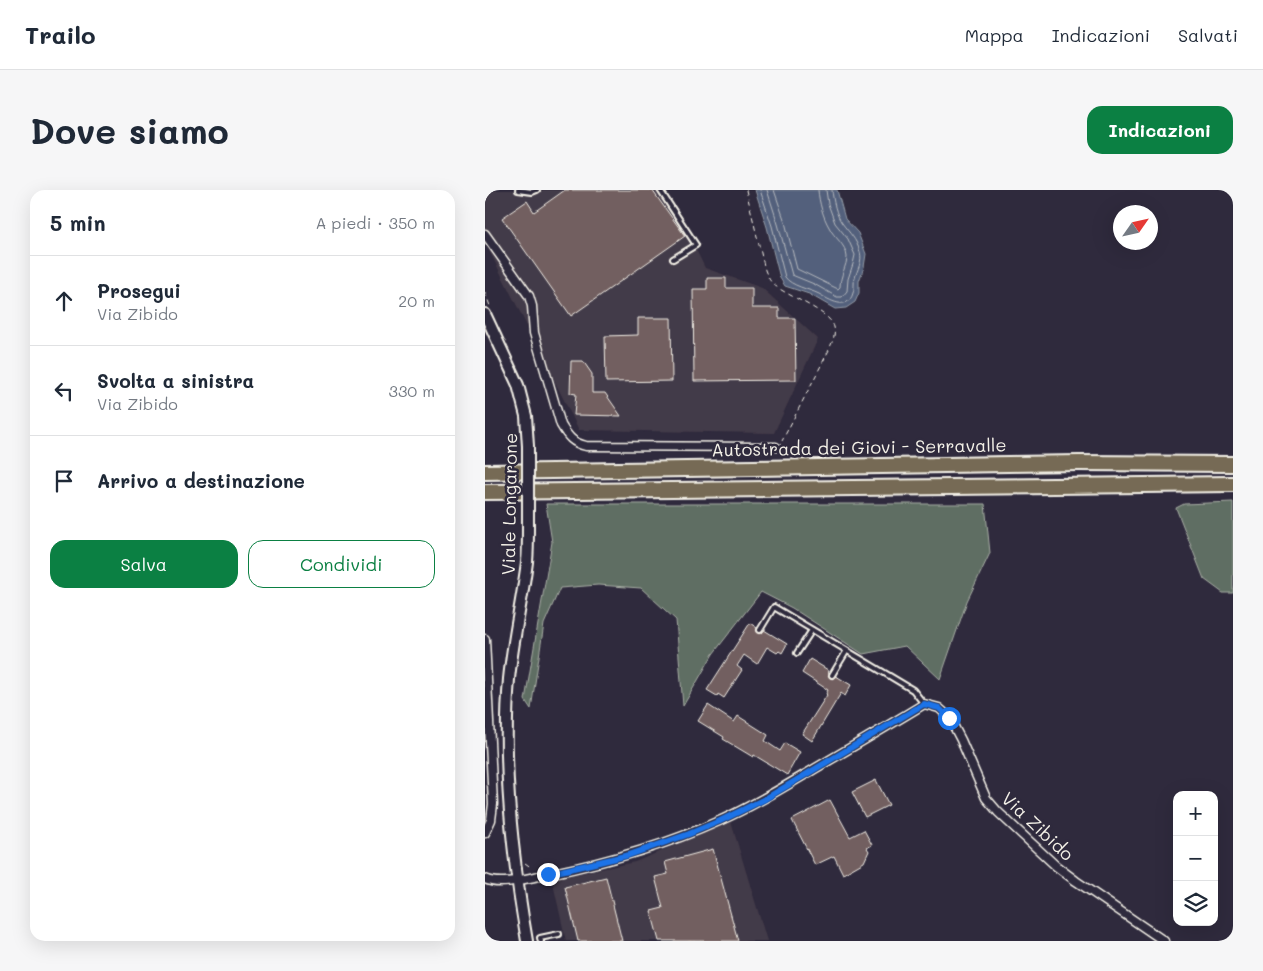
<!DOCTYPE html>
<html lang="it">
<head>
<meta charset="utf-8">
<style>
  :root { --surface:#fff; --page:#f6f6f7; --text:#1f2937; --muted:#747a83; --line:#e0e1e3; --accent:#0b8043 }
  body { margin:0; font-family:Mali,sans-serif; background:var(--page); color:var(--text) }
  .controls { position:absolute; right:15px; bottom:15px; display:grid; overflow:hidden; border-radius:10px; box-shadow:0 5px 20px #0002 }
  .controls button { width:45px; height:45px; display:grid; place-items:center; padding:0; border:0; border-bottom:1px solid var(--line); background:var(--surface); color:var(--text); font:25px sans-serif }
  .compass { position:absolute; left:628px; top:15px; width:45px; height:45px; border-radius:50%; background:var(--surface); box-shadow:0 5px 20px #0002; rotate:56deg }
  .stop { position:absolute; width:15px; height:15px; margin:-11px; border:4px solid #1a73e8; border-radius:50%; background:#fff }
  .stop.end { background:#1a73e8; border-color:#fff; box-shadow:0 1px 5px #0008 }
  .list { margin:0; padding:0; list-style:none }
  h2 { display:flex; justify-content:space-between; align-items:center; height:65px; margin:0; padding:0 20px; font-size:21px }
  h2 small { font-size:16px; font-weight:400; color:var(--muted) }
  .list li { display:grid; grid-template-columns:32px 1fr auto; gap:15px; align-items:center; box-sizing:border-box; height:90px; padding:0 20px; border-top:1px solid var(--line) }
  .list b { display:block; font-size:19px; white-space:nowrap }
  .list p { margin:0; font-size:16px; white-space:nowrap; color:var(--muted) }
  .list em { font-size:16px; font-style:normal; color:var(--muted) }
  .actions { display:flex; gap:10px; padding:15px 20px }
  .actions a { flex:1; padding:11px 0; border:1px solid var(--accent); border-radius:15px; text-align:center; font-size:18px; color:var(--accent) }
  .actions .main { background:var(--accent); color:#fff }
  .icon { flex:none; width:28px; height:28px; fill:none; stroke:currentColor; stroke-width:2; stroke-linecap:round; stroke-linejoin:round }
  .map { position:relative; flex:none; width:748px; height:751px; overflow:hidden; border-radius:15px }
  header { display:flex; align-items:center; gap:30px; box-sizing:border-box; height:70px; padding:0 25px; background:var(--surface); border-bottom:1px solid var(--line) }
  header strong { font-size:24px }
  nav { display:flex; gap:28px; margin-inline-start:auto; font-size:18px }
  .intro { display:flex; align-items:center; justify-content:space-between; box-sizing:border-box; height:120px; padding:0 30px }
  h1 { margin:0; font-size:35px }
  .button { padding:12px 22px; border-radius:15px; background:var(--accent); color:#fff; font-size:18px; font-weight:700 }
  main { display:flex; gap:30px; padding:0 30px }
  aside { flex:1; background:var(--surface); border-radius:15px; box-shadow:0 5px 20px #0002 }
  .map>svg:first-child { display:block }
</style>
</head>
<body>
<header>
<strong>Trailo</strong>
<nav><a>Mappa</a><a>Indicazioni</a><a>Salvati</a></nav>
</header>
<div class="intro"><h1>Dove siamo</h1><a class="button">Indicazioni</a></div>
<main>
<aside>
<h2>5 min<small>A piedi · 350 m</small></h2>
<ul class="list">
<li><svg class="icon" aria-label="ahead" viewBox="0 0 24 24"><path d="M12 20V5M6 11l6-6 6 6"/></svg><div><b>Prosegui</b><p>Via Zibido</p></div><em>20 m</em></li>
<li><svg class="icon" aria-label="left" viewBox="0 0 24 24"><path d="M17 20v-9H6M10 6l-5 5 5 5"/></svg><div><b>Svolta a sinistra</b><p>Via Zibido</p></div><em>330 m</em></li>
<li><svg class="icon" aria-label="arrive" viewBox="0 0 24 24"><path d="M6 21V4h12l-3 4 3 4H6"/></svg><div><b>Arrivo a destinazione</b></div></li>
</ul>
<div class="actions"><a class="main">Salva</a><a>Condividi</a></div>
</aside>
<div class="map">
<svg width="748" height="751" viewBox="0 0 748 751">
  <rect width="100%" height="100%" fill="#2f2a3d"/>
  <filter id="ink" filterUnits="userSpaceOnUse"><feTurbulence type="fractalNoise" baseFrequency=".02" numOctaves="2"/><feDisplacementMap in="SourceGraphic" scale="10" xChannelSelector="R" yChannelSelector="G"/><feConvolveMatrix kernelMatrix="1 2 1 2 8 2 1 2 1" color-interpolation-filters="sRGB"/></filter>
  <g filter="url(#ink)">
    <g fill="#433a48">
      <polygon points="0,0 175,0 196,29 220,78 277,98 333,149 289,243 94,240 0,52"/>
      <polygon points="246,632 282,751 81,751 67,689 150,672"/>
    </g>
    <g fill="#5f6e64" stroke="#aab0a6">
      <polygon points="748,312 748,403 738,403 719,389 691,318 699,314"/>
      <polygon points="61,314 500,314 505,363 482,411 455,489 420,456 378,464 307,418 276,402 228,464 198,516 191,430 156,398 113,395 75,398 59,434 46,519 40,510 67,352"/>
    </g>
    <polygon fill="#53617c" stroke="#939ba7" points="270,0 352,0 360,29 373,43 381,64 379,77 374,91 374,103 370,112 361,118 350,119 324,104 300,96 295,88 282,37"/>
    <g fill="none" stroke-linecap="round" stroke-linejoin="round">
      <g stroke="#b4b7bd" stroke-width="1">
        <path d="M275,0L287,36L300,87C306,96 324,99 334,104C344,110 363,122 368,103C370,98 368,93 370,88C372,80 378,71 375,62C371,48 365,44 357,33C351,25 348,10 347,0"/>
        <polyline points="282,0 293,34 307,85 329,94 352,107 357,107 362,101 363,89 368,74 370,65 363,49 350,33 343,14 341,0"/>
        <path d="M289,0L300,32L312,79L353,99L355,97C355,86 362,75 362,67C361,54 349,48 344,37C338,27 334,12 333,0"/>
      </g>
    </g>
    <g fill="#725e60" stroke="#f4f1e8">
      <polygon points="80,0 167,0 200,46 86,126 17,28 42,11 49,22"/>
      <polygon points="222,88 241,88 241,98 267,98 267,118 294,118 294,128 310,128 311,190 209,191 208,99 222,99"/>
      <polygon points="153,128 186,128 187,191 121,192 120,146 153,145"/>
      <polygon points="86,171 98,171 107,184 107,203 120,203 136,226 89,225 91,204 85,203"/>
      <polygon points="265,433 272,438 272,441 274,443 277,443 279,440 302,454 297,463 294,461 292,463 282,457 272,474 259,465 252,476 257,480 239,508 233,504 232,506 222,500"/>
      <polygon points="325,469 343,480 345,488 348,488 351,486 366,495 360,506 356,503 327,551 317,544 342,505 341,504 343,500 317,483"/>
      <polygon points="223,515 249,532 253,526 283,545 280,551 295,561 300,553 315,562 302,585 269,565 268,567 238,549 239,547 213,531"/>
      <polygon points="391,590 404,615 380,627 367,602"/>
      <polygon points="345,610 365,647 379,640 387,655 382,658 384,661 379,672 358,684 349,666 330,675 307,630"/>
      <polygon points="228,659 253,751 174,751 166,721 178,718 170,687 183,684 180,672"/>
      <polygon points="121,687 137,751 93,751 80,697"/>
    </g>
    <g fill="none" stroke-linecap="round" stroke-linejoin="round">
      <defs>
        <g id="service">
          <polyline points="33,0 47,2 52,0"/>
          <polyline points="175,0 211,55 188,69"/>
          <polyline points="275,440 289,417 428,500 439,514"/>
          <polyline points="312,463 327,440"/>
          <polyline points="347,485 361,462"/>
          <polyline points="56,751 55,748 74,744"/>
        </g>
        <g id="minor">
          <path d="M0,44L44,106L47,116L49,143L76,235C83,247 88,253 101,256L291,257"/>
          <polyline points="0,449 8,614 6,630 0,643"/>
          <path d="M0,689C16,697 46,687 64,684C122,672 179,656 234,631C268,616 299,597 331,578C367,557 403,536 439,514L454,518L464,527L476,550L501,608L513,622L571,676L591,691L679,751"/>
        </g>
        <g id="secondary">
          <polyline points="0,124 33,195 41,226 43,256"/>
          <path d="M42,751C27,666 17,575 24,489C28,449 37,411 42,372C43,361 43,349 43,338"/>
        </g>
        <g id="motorway">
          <polyline points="0,282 594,273 748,274"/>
          <polyline points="0,302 748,294"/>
        </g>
      </defs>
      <use href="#service" stroke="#f4f1e8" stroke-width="8"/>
      <use href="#minor" stroke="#f4f1e8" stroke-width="11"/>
      <use href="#secondary" stroke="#f4f1e8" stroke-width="14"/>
      <use href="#motorway" stroke="#f4f1e8" stroke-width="18"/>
      <g stroke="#f4f1e8" stroke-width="1" stroke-dasharray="5 4" stroke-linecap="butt">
        <path d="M261,0L280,80C282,85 284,90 288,94C301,106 345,121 349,137C351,145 347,152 344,160L297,251"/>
        <polyline points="0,102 5,116"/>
        <polyline points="40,673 47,678"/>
      </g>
      <use href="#service" stroke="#2f2a3d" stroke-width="4"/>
      <use href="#minor" stroke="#2f2a3d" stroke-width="8"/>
      <use href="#secondary" stroke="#2f2a3d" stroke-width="10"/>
      <use href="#motorway" stroke="#766a54" stroke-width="14"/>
      <defs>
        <polyline id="secondary-bridge" points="43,338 43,256"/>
      </defs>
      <use href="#secondary-bridge" stroke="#f4f1e8" stroke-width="14" stroke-linecap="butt"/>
      <use href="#secondary-bridge" stroke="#2f2a3d" stroke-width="10"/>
    </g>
  </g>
  <g fill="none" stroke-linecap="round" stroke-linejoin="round" filter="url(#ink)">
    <polyline stroke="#1a73e8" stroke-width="6" points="63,684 144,665 204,644 235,631 280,609 439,514 454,518 464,528"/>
  </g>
  <g text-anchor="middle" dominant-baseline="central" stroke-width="5" stroke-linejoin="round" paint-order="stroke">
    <g font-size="18" fill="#f4f1e8" stroke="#2f2a3d">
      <text transform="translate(374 257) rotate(-1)">Autostrada dei Giovi - Serravalle</text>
      <text transform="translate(24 314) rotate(-89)">Viale Longarone</text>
      <text transform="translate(553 636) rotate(43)">Via Zibido</text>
    </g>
  </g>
</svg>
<div class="controls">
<button>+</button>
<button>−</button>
<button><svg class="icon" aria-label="layers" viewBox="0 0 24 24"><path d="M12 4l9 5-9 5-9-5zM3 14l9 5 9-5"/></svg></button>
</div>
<svg class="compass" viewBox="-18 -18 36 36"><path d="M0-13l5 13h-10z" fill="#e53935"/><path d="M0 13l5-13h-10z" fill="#747a83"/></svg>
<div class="stop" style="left:464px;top:528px"></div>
<div class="stop end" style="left:63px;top:684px"></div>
</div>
</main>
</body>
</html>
